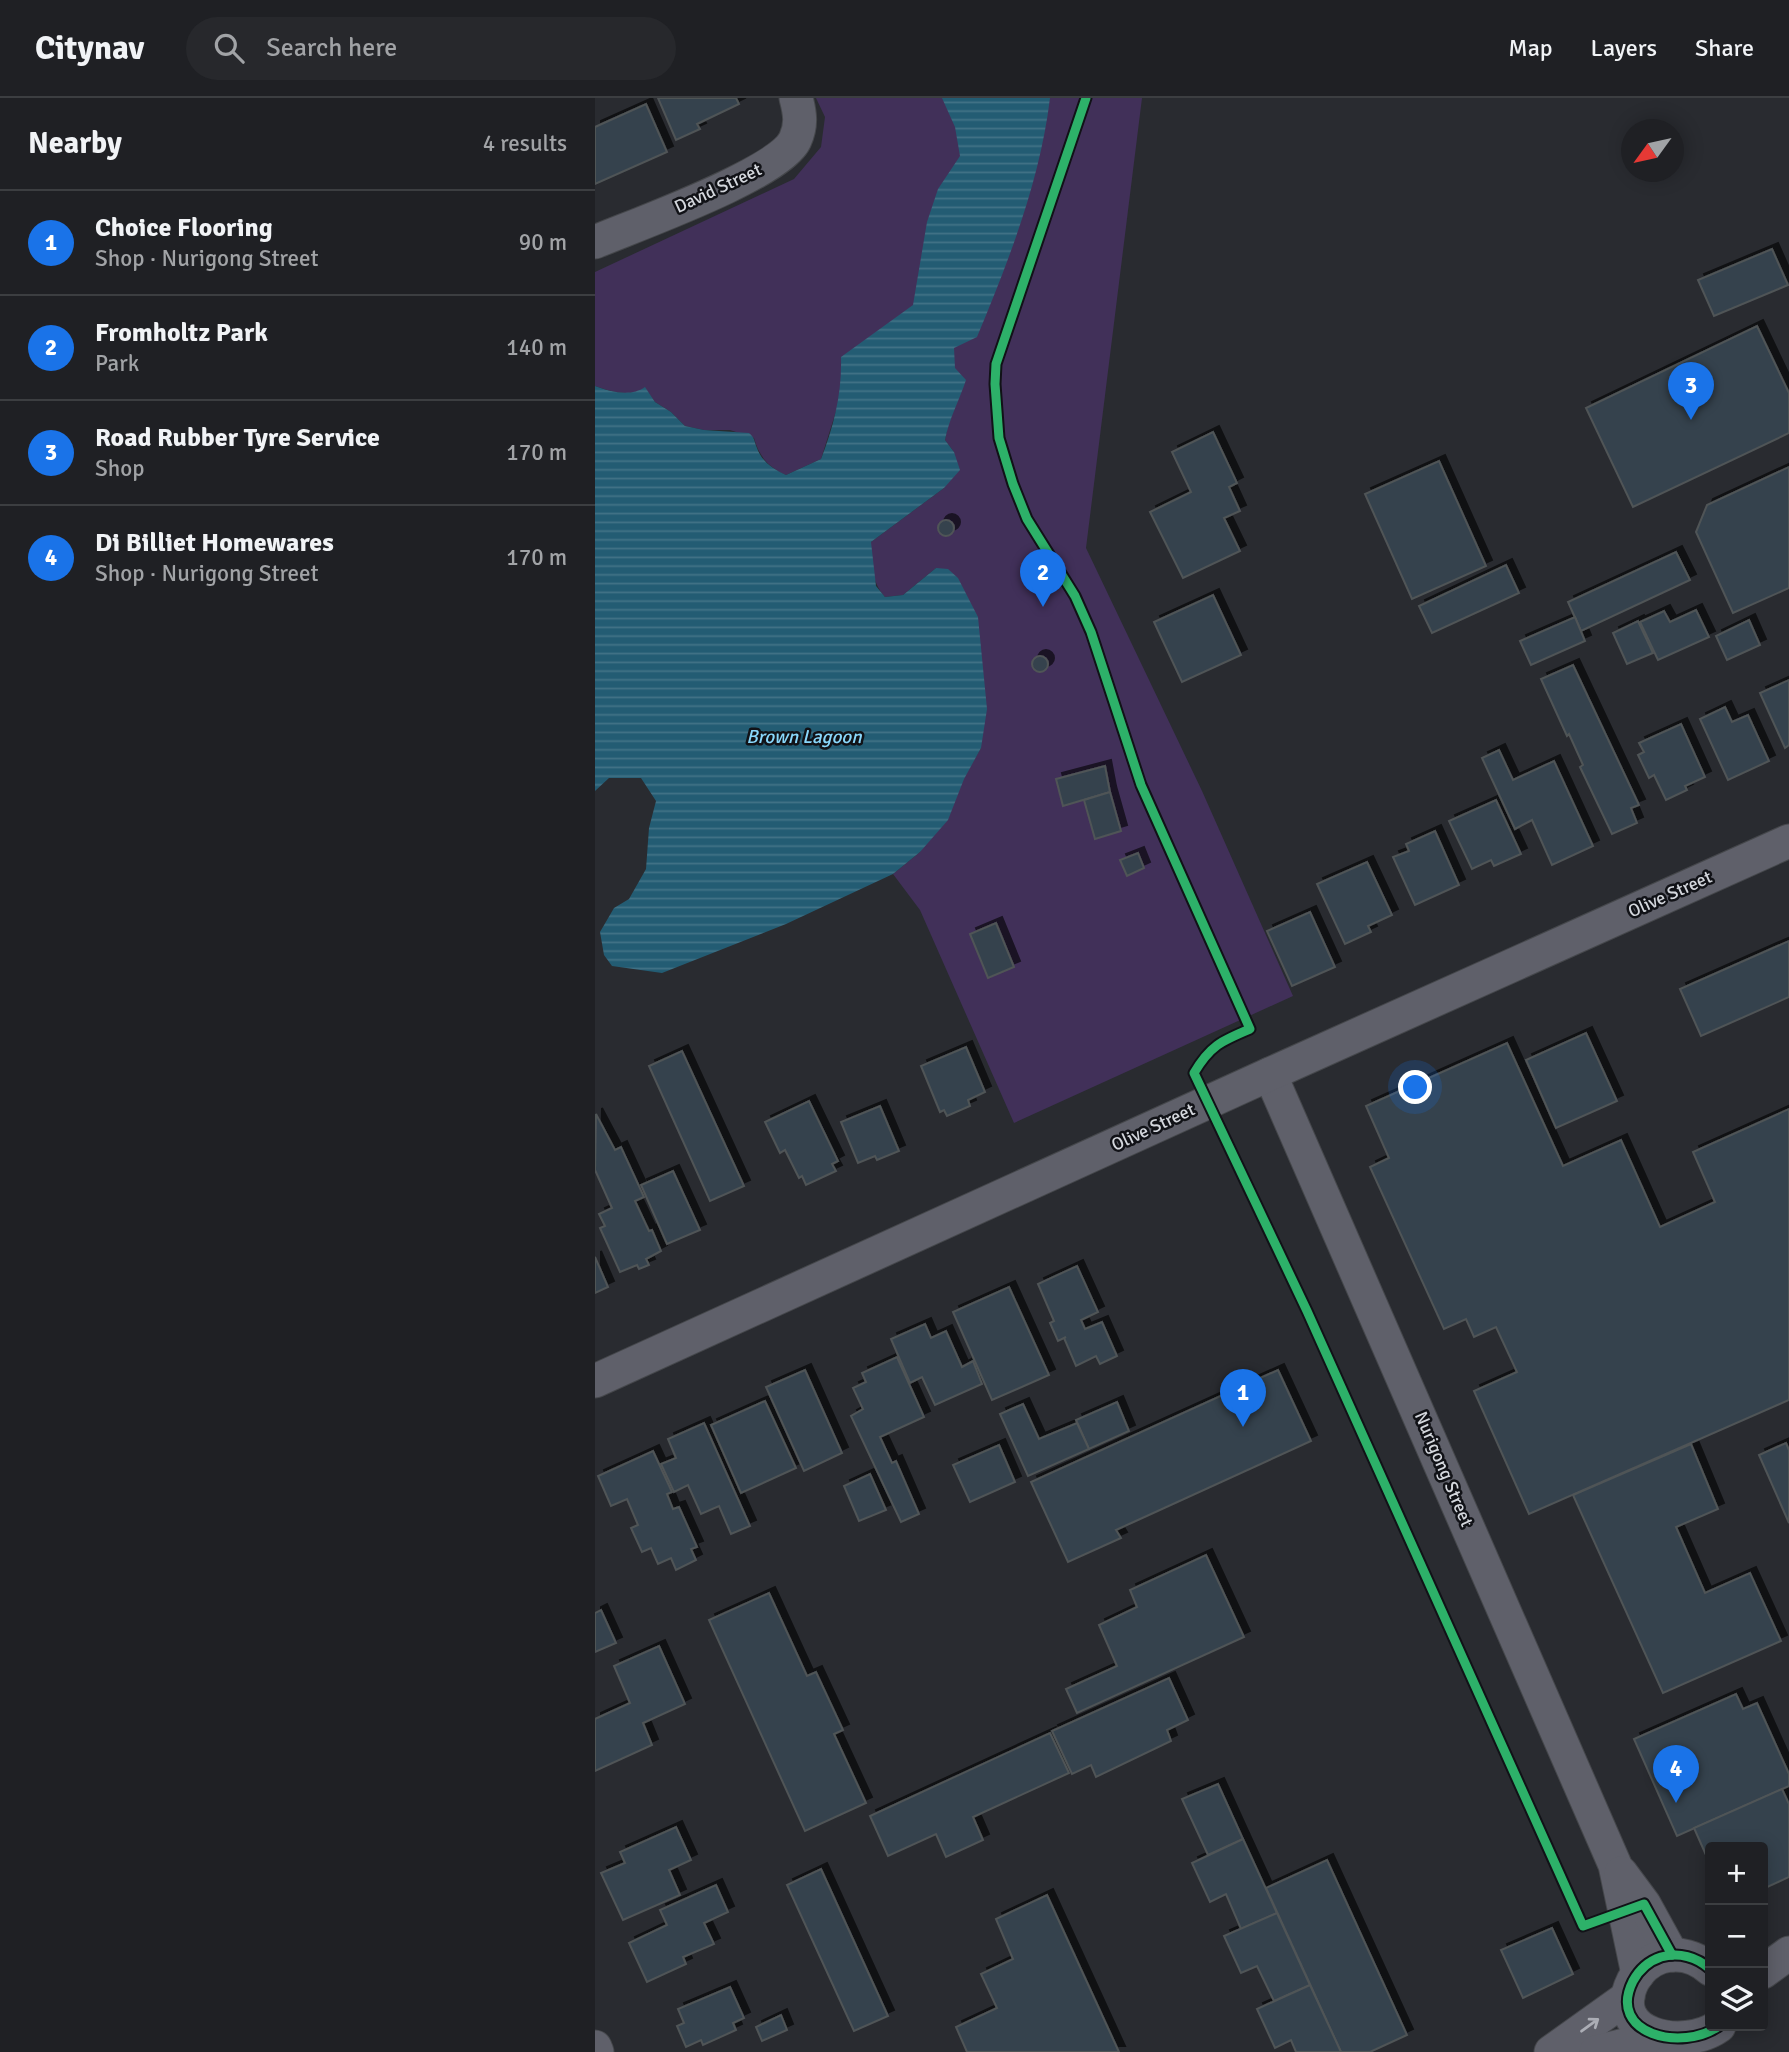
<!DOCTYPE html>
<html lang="en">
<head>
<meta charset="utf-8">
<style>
  :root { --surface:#1f2024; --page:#27282c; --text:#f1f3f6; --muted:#a1a3a6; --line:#3c3e41; --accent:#1a73e8 }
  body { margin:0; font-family:Signika,sans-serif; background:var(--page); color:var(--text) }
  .controls { position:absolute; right:21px; bottom:21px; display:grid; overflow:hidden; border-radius:7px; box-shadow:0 4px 18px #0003 }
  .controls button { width:63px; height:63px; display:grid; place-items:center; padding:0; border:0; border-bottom:2px solid var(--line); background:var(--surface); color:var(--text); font:35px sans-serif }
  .compass { position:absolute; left:1026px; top:21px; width:63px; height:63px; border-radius:50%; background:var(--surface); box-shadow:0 4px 18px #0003; rotate:237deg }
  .you { position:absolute; left:821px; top:990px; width:24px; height:24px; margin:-18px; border:5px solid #fff; border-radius:50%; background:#1a73e8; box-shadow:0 0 0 10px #1a73e833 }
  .badge { display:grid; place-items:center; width:46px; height:46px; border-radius:50%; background:var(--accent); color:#fff; font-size:23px; font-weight:700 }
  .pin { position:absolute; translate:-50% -58px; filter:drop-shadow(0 2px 4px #0008) }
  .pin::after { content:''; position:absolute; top:37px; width:24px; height:21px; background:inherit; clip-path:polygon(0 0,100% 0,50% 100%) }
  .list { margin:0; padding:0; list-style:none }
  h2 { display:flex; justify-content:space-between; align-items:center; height:91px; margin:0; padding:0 28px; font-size:30px }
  h2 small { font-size:23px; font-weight:400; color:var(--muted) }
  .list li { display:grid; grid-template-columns:46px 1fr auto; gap:21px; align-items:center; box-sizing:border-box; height:105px; padding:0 28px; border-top:2px solid var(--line) }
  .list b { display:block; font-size:26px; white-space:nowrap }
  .list p { margin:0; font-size:23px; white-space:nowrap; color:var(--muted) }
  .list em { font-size:23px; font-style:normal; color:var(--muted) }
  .icon { flex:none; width:38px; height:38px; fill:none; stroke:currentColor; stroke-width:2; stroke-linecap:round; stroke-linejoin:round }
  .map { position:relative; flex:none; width:1194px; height:1954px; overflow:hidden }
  header { display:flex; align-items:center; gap:42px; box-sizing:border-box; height:98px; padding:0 35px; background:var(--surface); border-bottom:2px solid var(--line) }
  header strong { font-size:33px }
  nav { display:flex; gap:38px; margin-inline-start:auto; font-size:24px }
  .search { width:490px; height:63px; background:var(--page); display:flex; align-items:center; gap:18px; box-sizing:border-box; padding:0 24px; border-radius:38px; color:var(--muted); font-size:26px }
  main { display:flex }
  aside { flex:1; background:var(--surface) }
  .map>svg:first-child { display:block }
</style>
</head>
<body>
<header>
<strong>Citynav</strong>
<div class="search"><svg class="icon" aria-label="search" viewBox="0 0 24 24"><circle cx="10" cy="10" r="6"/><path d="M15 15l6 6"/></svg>Search here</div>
<nav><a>Map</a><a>Layers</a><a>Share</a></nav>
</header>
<main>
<aside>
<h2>Nearby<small>4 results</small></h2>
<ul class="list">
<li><span class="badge">1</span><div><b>Choice Flooring</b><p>Shop · Nurigong Street</p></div><em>90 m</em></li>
<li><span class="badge">2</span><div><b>Fromholtz Park</b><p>Park</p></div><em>140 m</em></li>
<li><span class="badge">3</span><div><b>Road Rubber Tyre Service</b><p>Shop</p></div><em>170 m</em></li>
<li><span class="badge">4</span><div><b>Di Billiet Homewares</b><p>Shop · Nurigong Street</p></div><em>170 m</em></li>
</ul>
</aside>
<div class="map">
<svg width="1194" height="1954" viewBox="0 0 1194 1954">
  <defs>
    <pattern id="water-rules" width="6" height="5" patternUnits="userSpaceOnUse" patternTransform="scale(1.75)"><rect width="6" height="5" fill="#235c73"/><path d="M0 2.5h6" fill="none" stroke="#427386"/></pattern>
    <filter id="shadow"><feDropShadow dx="6" dy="-6" stdDeviation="0" flood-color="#0009"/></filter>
  </defs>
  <rect width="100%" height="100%" fill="#292b30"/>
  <path fill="#413059" d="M221,0H547L491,450L607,693L698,898L419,1025L325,812L298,776L325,754L386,650L341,470L308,497L290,499C276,483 276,465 276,444L349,390L359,354L350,342L354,320L246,284L243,307L226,361L191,377C173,369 164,358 159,340L135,332H109L90,328L76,314L60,304L50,290C36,299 16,294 0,288V174L199,81L226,49L230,19Z"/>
  <path fill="url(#water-rules)" d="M347,0H455C445,83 414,162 382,239L359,250L360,270L371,282C364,303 354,321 350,342L359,354L365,372L349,390L276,444L281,488L290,499L308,497L341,470L353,471L363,480L383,519L392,611L386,650L369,681L353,722L325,754L298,776L191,826L67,875L17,868L9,857L5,834L19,810L34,801L51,771L54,730L61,703L46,680H14L0,693V288C16,294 36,299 50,289L60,304L76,314L90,328L109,332L154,335C160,340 159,343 162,350C167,364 178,371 191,377L226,361C239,327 247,296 246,259L318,207L332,124L343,91L365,58L360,29Z"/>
  <g fill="#35434e" stroke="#505457" stroke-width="2" filter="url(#shadow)">
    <polygon points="63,0 141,0 144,6 102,26 105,31 81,42"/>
    <polygon points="51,6 72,54 0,86 0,29"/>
    <polygon points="1177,151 1193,187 1119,218 1103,182"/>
    <polygon points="1162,228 1194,295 1194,335 1038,409 991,310"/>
    <polygon points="618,334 642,385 634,389 645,413 629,420 645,453 588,480 555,414 596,394 577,354"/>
    <polygon points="844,363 891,468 817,501 770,396"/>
    <polygon points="1194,369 1194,490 1138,515 1101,434 1112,407"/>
    <circle cx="351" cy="430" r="8"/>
    <polygon points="1081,454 1095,482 986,533 973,504"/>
    <polygon points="911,467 924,495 837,535 824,508"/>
    <polygon points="618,497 646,557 587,584 559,524"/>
    <polygon points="1101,512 1114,539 1063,562 1045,524 1069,513 1075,524"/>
    <polygon points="980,519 990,543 936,567 925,543"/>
    <polygon points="1154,522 1165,547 1132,562 1121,538"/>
    <polygon points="1043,523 1058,555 1032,566 1018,535"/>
    <circle cx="445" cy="566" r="8"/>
    <polygon points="978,567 1044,707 1036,710 1042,725 1017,736 985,669 988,667 974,636 972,638 946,581"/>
    <polygon points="1194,582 1194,647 1190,650 1165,595"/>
    <polygon points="1130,609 1137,624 1153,617 1174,663 1133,682 1105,621"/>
    <polygon points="1086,626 1110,679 1090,688 1092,692 1071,702 1059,677 1054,680 1043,657 1049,654 1044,645"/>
    <polygon points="904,652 918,682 959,663 998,748 957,767 937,722 920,731 887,660"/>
    <polygon points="510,668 515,694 468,708 461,681"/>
    <polygon points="515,694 526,733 500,741 489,702"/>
    <polygon points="901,702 926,756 899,768 896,762 877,771 854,723"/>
    <polygon points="840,733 864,787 820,807 798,759 814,753 811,746"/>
    <polygon points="543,755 549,770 532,778 525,762"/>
    <polygon points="772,764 797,817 773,828 776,834 750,846 722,786"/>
    <polygon points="715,814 740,869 697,888 672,833"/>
    <polygon points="401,825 419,869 393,880 375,836"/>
    <polygon points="1194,843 1194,899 1106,938 1085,891"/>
    <polygon points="991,935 1022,1003 961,1030 931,962"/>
    <polygon points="912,945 968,1068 1026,1042 1065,1129 1120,1104 1098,1054 1194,1011 1194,1302 934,1416 879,1293 922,1274 901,1229 879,1239 871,1221 849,1231 775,1069 794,1060 771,1008"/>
    <polygon points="371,949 390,994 373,1002 375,1008 352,1018 349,1012 345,1014 326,968"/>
    <polygon points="87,953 149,1088 115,1103 54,968"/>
    <polygon points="214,1003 243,1063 237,1066 241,1073 211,1087 207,1078 204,1080 190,1052 185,1055 170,1024"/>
    <polygon points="285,1008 304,1053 282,1062 280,1058 263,1065 246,1024"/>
    <polygon points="1,1016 20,1052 26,1049 49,1099 40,1103 54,1133 57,1132 66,1153 51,1161 54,1167 44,1171 42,1167 25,1174 5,1130 10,1128 4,1116 17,1110 0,1072"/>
    <polygon points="78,1073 105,1132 72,1146 46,1087"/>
    <polygon points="0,1159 13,1189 0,1195"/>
    <polygon points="482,1168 503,1214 486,1222 490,1231 507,1224 522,1258 505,1266 501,1258 481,1268 469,1240 471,1239 463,1243 455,1225 459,1223 443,1186"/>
    <polygon points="414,1189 454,1277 397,1302 358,1214"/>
    <polygon points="330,1226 336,1240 351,1233 367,1269 378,1263 387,1286 340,1307 327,1279 315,1285 296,1241"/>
    <polygon points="302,1259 329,1319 285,1339 297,1365 301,1363 324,1416 306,1424 256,1318 268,1311 258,1290 271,1284 267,1275"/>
    <polygon points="210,1272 247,1355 209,1373 171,1289"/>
    <polygon points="683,1272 716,1343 521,1432 526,1440 473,1464 436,1384"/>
    <polygon points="170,1303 201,1370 146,1395 116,1327"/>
    <polygon points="522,1304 534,1333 494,1351 481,1322"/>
    <polygon points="428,1306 444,1341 482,1325 494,1351 433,1378 405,1316"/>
    <polygon points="109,1325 155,1428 136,1436 124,1408 106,1416 93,1387 79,1394 66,1366 81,1360 73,1341"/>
    <polygon points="1191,1345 1194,1352 1194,1425 1164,1357"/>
    <polygon points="1096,1346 1123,1411 1081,1429 1110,1495 1155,1475 1186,1543 1068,1595 978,1397"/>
    <polygon points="404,1347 420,1384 375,1404 358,1367"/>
    <polygon points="58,1353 77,1394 72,1396 78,1411 84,1409 102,1449 96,1451 101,1462 81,1472 76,1460 63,1466 56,1450 47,1454 36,1430 43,1427 32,1401 16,1408 3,1378"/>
    <polygon points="275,1376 291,1412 264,1423 249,1388"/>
    <polygon points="611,1457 649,1539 482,1615 471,1591 522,1568 504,1527 542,1509 535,1492"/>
    <polygon points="174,1495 212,1578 221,1574 248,1632 239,1636 271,1705 210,1733 114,1522"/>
    <polygon points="6,1512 21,1545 0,1554 0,1515"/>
    <polygon points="64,1548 90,1606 48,1625 57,1647 0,1673 0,1621 35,1605 19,1568"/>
    <polygon points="574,1580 593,1622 572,1632 576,1643 501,1679 496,1667 477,1676 457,1633"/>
    <polygon points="1141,1596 1148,1611 1162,1605 1194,1676 1194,1688 1082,1738 1039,1641"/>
    <polygon points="455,1635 474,1675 378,1719 388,1742 351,1759 341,1736 293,1758 275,1718"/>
    <polygon points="623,1686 648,1741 613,1757 587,1701"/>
    <polygon points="1187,1691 1194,1706 1194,1779 1168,1791 1168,1749 1115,1749 1115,1766 1099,1730"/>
    <polygon points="81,1729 96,1762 74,1772 85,1797 28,1822 6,1775 30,1765 25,1754"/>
    <polygon points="648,1741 682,1815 646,1831 631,1796 615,1804 597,1765"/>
    <polygon points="732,1762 812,1937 775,1954 746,1954 671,1790"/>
    <polygon points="226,1771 293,1918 259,1933 192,1787"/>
    <polygon points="121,1787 133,1814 109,1825 119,1846 88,1859 91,1866 52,1884 34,1845 72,1827 65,1812"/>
    <polygon points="452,1797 524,1954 372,1954 361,1929 402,1910 386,1876 418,1861 401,1821"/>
    <polygon points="682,1815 715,1887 679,1903 662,1868 646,1875 629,1838"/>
    <polygon points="957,1830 978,1876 928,1900 906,1852"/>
    <polygon points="715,1887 746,1954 701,1954 696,1942 680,1950 662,1911"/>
    <polygon points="135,1889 149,1920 138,1925 141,1932 108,1947 106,1942 91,1949 82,1928 89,1925 83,1911"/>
    <polygon points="186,1917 192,1932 167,1943 161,1929"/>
  </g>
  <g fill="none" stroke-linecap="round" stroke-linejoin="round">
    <defs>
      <g id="minor">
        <path d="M0,144C40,127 184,76 200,42C207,27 205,15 201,0"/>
        <polyline points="675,976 1020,1767 1043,1876"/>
        <polyline points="0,1283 675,976 1194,743"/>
        <polyline points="1026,1775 1049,1806 1077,1857"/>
        <path d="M1115,1871C1102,1859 1084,1854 1066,1859C1054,1863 1044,1872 1038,1883C1011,1937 1088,1954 1124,1928"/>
        <polyline points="1168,1874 1194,1855"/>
        <polyline points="0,1949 2,1954"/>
        <polyline points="956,1954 1033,1899"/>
        <polyline points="1001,1954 1050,1942"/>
      </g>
    </defs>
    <use href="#minor" stroke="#45474b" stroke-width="35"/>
    <use href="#minor" stroke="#5f606a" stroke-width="33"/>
    <defs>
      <g id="cycleway">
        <path d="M491,0L401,266L400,286L404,340L418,386L432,421L480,498L496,534L546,687L655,931C626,943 615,948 599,975L712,1213L988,1828L1049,1806L1077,1857"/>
        <path d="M1115,1871C1102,1859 1084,1854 1066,1859C1054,1863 1044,1872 1038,1883C1011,1937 1088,1954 1124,1928"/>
      </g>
    </defs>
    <use href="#cycleway" stroke="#111217" stroke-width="13"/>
    <use href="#cycleway" stroke="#2db169" stroke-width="9"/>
  </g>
  <defs><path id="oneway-shaft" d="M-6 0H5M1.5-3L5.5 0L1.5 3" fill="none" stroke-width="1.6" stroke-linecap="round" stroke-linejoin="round" transform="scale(1.75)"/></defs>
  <use stroke="#abadb5" href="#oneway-shaft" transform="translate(995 1927) rotate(-36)"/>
  <g text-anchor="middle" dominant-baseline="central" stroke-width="5" stroke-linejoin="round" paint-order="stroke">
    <g font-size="18" fill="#d4d7dd" stroke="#111217">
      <text transform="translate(123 90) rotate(-25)">David Street</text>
      <text transform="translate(1075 796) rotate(-24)">Olive Street</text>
      <text transform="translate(558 1029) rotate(-25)">Olive Street</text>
      <text transform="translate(849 1371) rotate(67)">Nurigong Street</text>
    </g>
    <g font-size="19" font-style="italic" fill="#89d8fc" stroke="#111217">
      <text x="209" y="639">Brown Lagoon</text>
    </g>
  </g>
</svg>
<div class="controls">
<button>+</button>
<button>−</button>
<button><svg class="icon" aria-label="layers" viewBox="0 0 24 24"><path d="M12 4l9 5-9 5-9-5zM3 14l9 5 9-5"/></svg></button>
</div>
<svg class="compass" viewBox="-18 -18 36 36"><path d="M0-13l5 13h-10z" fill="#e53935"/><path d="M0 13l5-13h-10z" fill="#a1a3a6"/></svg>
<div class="you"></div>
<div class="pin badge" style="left:648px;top:1329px">1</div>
<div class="pin badge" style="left:448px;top:509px">2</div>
<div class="pin badge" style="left:1096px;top:322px">3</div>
<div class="pin badge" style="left:1081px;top:1705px">4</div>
</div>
</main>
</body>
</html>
